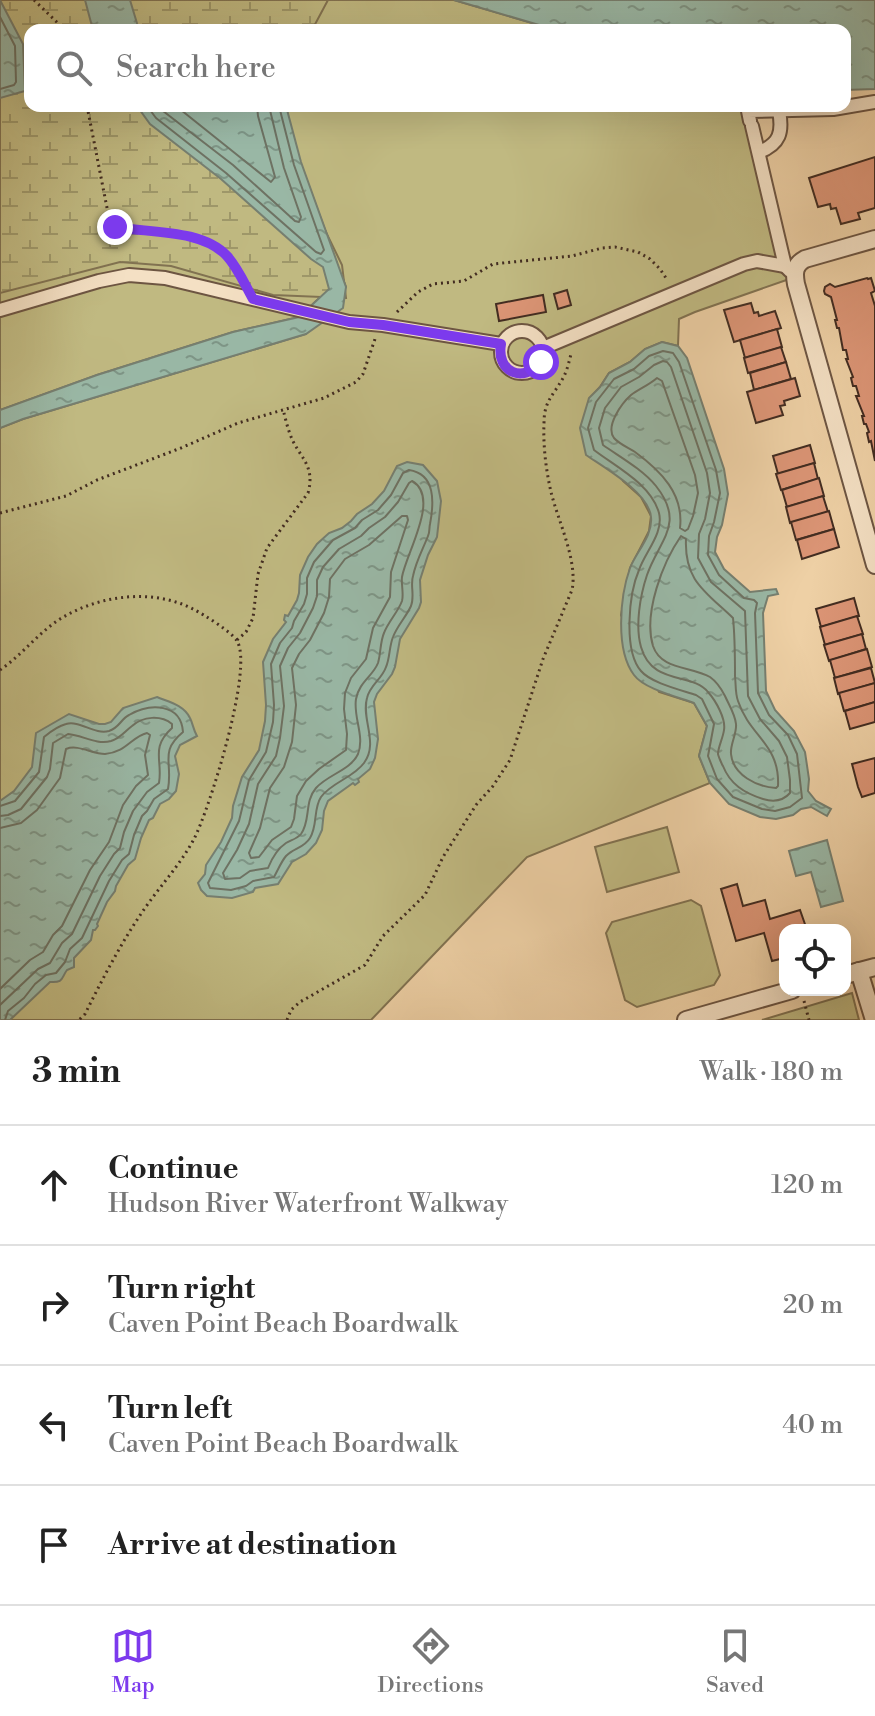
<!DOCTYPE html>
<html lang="en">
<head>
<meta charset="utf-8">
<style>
  :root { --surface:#fff; --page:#f6f6f6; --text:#222; --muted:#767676; --line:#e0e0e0; --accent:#7c3aed }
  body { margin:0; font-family:"Libre Bodoni",serif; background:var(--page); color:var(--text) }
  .controls { position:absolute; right:24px; bottom:24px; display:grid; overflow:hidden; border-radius:16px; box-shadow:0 8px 32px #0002 }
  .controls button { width:72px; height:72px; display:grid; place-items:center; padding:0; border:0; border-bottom:2px solid var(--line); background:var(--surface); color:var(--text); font:40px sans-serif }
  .stop { position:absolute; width:24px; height:24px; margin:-18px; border:6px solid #7c3aed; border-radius:50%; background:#fff }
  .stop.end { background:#7c3aed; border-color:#fff; box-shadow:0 2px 8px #0008 }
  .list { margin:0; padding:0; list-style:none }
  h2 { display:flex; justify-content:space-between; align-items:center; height:104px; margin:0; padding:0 32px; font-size:34px }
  h2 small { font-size:26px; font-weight:400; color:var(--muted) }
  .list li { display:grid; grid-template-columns:52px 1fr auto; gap:24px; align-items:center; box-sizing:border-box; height:120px; padding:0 32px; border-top:2px solid var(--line) }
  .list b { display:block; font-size:30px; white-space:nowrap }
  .list p { margin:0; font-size:26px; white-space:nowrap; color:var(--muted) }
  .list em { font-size:26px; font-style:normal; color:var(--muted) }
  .icon { flex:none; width:44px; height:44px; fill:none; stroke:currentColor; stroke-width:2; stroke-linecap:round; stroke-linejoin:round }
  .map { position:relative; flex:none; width:875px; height:1020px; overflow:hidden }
  .search { position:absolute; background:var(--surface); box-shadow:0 8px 32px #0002; left:24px; right:24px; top:24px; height:88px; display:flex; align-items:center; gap:20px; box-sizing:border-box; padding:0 28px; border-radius:16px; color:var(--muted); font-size:30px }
  .sheet { height:584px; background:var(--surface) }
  nav { display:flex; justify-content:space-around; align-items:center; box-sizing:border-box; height:112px; border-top:2px solid var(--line); background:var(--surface); font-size:22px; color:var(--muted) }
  nav a { display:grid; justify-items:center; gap:4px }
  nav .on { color:var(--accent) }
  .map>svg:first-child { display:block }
</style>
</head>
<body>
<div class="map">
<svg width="875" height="1020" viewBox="0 0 875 1020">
  <defs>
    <pattern id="wetland-marsh" width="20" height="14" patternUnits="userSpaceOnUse" patternTransform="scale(2)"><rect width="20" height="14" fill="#c0b981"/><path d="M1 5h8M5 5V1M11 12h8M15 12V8" fill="none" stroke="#9e9769"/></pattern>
    <pattern id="water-ripples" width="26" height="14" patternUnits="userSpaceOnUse" patternTransform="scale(2)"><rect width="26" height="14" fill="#99b7a5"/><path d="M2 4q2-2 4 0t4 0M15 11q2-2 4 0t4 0" fill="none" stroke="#7e9586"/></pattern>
  </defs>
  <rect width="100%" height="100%" fill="#eed0a5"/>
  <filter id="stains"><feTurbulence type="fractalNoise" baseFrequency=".0025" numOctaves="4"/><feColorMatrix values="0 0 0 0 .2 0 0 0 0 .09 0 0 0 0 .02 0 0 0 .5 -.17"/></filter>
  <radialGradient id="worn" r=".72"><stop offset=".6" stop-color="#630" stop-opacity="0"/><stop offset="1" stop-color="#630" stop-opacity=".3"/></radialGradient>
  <g fill="#c0b981" stroke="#817251" stroke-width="2">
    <polygon points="0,0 454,0 556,30 30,30 30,106 743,106 795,277 695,312 679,319 678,346 662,342 645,349 630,362 609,373 600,387 589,399 623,481 641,497 651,516 649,531 630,568 621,615 659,692 694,703 707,726 699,756 710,783 527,857 371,1020 0,1020 0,428 23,419 306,334 346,287 302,167 329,289 299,317 233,332 97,375 0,410"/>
    <polygon points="667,827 679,872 607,892 595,847"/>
    <polygon points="691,900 701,906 720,975 714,985 637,1007 625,1000 606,933 612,922"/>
    <polygon points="852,993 859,1020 762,1020"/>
  </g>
  <polygon fill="url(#wetland-marsh)" stroke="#817251" stroke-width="2" points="0,0 328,0 312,30 30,30 30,106 287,106 288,131 321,222 342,265 346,298 273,295 171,266 120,262 0,293"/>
  <g fill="url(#water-ripples)" stroke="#767f70" stroke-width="2">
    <polygon points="0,0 23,44 25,91 0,98"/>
    <polygon points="85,0 130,0 139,30 93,30"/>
    <polygon points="454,0 875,0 875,89 845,90 845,30 556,30"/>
    <polygon points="137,106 286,106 301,162 346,287 343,308 306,334 23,419 0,428 0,410 97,375 233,332 299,317 329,289 323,267 311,259 221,179 150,124"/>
    <path d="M662,342L678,346L687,358L724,469L728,494L722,525L717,537L715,552L724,569L750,592L776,589L778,594L768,596L763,613L766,691L775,710L794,731L805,752L809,779L808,791L816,801L831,809L827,816L811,807L801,809L793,815L776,819L760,817L729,804L710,783L699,756L707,726L694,703C678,697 644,689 634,675C615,650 620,596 630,568C636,552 653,536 651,517C649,493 605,468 586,455L580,428L589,398L600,387L609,373L630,362L645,349Z"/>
    <polygon points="407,462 423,465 437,481 441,501 437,537 428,555 420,580 421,602 419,608 400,639 395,667 392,674 377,694 374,702 378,739 375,758 370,769 358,779 359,782 355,785 353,783 328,801 324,811 322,830 316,843 306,854 292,862 278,884 255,888 253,892 232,898 207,896 201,890 198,883 205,874 206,865 221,842 232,818 233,806 242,777 259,750 265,721 266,705 263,662 273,639 286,622 284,620 285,615 288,616 297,600 299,593 300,575 308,557 317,544 329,533 342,528 351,521 357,514 372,504 384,491 397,466"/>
    <path d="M157,697C169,702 184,705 190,718C193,724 193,729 197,736L180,745L175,756L179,774L176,791L169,799L160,804L153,818L149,820L141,838L135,859L128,865L116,886L115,891L107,902L97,924L98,926L95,930H93L91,940L74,958V967L67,970C61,978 64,983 50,982L10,1020H0V801L14,791L32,767L36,733L69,714L99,724H105L111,722L123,708Z"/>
    <polygon points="827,840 843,901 821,907 811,872 796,876 789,851"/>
  </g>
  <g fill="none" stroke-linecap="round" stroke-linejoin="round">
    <g stroke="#6e7263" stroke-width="2">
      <polyline points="0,17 15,46 16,82 14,85 0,89"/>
      <polyline points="147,106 156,118 226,173 316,252 321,254 324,250 294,165 279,106"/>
      <polyline points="159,106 163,111 233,165 295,221 299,222 301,217 284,168 269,106"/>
      <polyline points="176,106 271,182 275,177 258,116 257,106"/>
      <path d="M663,351L673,353L679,362L716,470L720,493L714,522L709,536L708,555L719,575L744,598L754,600L757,603L755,613L758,693L769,715L788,735L797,754L802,798L790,807L775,811L762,809L733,797L717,779L708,756L714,724L702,699L696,695C681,690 651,683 641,671C623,650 629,593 639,570C645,552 664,533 659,513C651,484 616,467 594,450L588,428L596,402L614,379L634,369L649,356Z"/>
      <path d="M663,361L667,362L671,367L707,473L710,493L705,519L699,534L698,558L711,582L745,611L748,696L760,719L779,741L787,757L790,780V793C783,801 773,802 763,799C744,793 730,784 723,766C722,765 718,755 718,754C718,747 723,738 724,730C726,719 716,701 708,692C692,672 652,686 641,647C635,626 640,596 647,575C659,540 686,524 656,486C642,469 620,457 603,445L599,428L605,408L621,387L639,377L654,365Z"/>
      <path d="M657,378L662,381L695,475L698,493L693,516L688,529L685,531L680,528C684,494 661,471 635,452C629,448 619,444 614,438C605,426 622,403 631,395C639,389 649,385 657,378Z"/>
      <path d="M409,470C436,474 434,503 430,524C429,528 430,532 428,536C423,549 416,561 413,576C410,585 415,596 411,606C406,617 397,626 393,637C389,647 390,658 386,667C382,679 370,685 367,698C361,719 379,743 364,763C353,778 332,782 321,797C313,809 318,825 310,838C304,848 294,848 286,856C281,862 278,870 274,877L253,881L246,886L231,890L210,888L208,883L239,821L249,780L266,752L273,722L274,705L271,664L280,643L292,628L294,621L304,604L307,594V578L314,562L333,540L355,528L362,520L378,510L391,495L403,473Z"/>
      <path d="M412,481C441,497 406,553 402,577C401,584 404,594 402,601C398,612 388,622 384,633C380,642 381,653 378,663C373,676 359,682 356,699C353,717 365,736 358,754C351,770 327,775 316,788C304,802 311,820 301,834C297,839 291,840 286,843C277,849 272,858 268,868L250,871L240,878L225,879L223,873L237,850L249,824L258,784L276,756L280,738L284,706L280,666L288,648L300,633L313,608L317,596V580L323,567L339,549L361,536L369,528L385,517L398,502L409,483Z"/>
      <polygon points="402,516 407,516 408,520 391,572 390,597 373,628 366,659 351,678 345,693 344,709 347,734 346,750 319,769 306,781 297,796 294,819 291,827 272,840 259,857 251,858 249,853 260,828 270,788 284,767 292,742 296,705 292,668 299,654 310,640 324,613 329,597 330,579 345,559 369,545"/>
      <path d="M681,536L686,539C684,581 706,592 733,618C735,637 735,657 735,676C736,684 735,693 738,701C750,737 780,744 778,786L776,788C757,787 733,775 731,754C730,744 737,734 736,724C735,714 729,705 725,696C721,688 717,682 710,677C691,666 661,670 653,646C643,613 663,562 681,536Z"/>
      <path d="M0,806L15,801L39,772L44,737C50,732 58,726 66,724C80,720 94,735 109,731C119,728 121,719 129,715C150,703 181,703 183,732C159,752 173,762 168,789L154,799L147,811L142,816L134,835L129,854L122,860L109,881L82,938L70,949L65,962L56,973L46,975L35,984L24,998L8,1011L5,1020"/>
      <path d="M0,816L8,815L21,809L47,777L50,769L53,743L68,734C82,735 96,745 111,741C121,738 124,732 132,726C143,716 161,715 172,724V728C150,748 163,760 159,783L147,792L133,811L124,832L120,848L114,854L100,876L72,934L62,943L50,963L38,969L0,1005"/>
      <path d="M0,828L21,823L37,810L60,778L66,749C78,744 92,754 105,754C127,752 131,737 147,733L150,735L145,755L148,775L136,786L123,805L109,842L90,870L62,926L53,935L43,952L30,960L0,989"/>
    </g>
  </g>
  <g fill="#dc9576" stroke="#422c21" stroke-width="2">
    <polygon points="875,157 875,208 858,213 860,219 841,224 836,208 831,209 830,204 818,207 809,178"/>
    <polygon points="867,278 868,279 871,278 875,291 871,293 875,306 875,461 871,441 869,442 867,433 869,432 866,424 864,424 862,416 864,416 856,396 859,396 856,386 853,386 851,378 853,377 846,359 848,359 846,350 843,350 839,328 837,328 835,320 837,320 831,297 825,294 824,291 825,287 830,284 835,287"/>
    <polygon points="567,290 571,305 558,309 554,294"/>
    <polygon points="543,295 546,312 499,321 496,304"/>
    <polygon points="751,303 754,313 758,312 759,316 775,311 781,328 734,342 724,310"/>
    <polygon points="777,329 782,347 745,358 740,340"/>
    <polygon points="781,347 786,362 748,373 744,358"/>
    <polygon points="786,362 791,379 754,390 750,373"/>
    <polygon points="795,378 800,396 784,401 785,405 780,406 783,415 756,423 747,392"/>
    <polygon points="810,445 815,463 778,474 773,456"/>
    <polygon points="814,463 818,479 781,490 776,474"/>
    <polygon points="819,478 824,496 787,507 782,490"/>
    <polygon points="823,496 828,512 790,523 786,507"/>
    <polygon points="829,511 834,529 796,540 791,522"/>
    <polygon points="834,529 839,547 802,559 797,540"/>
    <polygon points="854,598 859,616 821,627 816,609"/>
    <polygon points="857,616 863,634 825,645 820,627"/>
    <polygon points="862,634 866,649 829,661 824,645"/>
    <polygon points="867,649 872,667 835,678 830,660"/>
    <polygon points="871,668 875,683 838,694 834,678"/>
    <polygon points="875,683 875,702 844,711 839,693"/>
    <polygon points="875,702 875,722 850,729 845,711"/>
    <polygon points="875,758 875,793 862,797 858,787 852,764"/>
    <polygon points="737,884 743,906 765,900 770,919 800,910 807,930 785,930 785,962 784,958 772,961 764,933 736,941 721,889"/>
  </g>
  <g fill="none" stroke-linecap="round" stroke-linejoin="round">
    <defs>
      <g id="pedestrian">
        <polyline points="750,121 748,111 833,109 875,102"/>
        <polyline points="752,126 785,266 790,271"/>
        <path d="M759,152C780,144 783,132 779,111"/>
        <polyline points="0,310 99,281 129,275 165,278 349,322 383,325 501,344"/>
        <circle cx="522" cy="352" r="21"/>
        <polyline points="543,348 744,264 757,261 785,266"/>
      </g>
      <g id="minor">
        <path d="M875,239L805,259C794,265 794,273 796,284L875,565"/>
        <polyline points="859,971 874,1020"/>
        <polyline points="845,975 875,967"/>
        <polyline points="686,1020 792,990"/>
      </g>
    </defs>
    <use href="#pedestrian" stroke="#6d5542" stroke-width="16"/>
    <use href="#minor" stroke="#6d5542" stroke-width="20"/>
    <g stroke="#422c21" stroke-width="3" stroke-dasharray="2 4" stroke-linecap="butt">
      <polyline points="34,0 65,30"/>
      <polyline points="87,106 109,218 115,227 178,235 215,245 229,259 242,281"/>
      <polyline points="397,312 418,292 433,284 464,281 493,264 572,256 602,248 615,247 638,252 650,259 660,269 666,278"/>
      <polyline points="0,513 66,496 97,480 181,448 238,423 324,398 356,382 363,374 375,339"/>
      <path d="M237,640L246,632L253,618L258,574L267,548L308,493C316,464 298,457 290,434C287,426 285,417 283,409"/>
      <path d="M0,670C22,655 38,633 60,619C99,595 152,588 193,609C203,614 232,632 237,641C254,668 209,810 194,839C180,865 161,885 145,908C122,941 103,978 85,1014L79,1020"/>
      <polyline points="804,1001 809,1020"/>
      <path d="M287,1020L291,1010L300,1002L365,965L383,936L425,895L443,857L476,805L493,786L510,760L543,659L572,590C578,561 558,521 551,492C546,470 543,446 544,423C544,401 553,396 563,378C567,371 569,362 571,354"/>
    </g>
    <use href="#pedestrian" stroke="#f4e0c4" stroke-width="12"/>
    <use href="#minor" stroke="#f4e0c4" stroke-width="16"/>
  </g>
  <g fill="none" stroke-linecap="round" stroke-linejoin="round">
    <path stroke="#7c3aed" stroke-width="10" d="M115,227C149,233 202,229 227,256C238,268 245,285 253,299L349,322L383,325L501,344C496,372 523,384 541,362"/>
  </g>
  <rect width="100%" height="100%" filter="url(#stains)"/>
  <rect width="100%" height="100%" fill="url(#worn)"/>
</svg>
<div class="controls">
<button><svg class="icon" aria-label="locate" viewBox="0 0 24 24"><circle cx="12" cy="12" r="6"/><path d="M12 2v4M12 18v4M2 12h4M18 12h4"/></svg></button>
</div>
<div class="stop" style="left:541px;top:362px"></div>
<div class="stop end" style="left:115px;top:227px"></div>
<div class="search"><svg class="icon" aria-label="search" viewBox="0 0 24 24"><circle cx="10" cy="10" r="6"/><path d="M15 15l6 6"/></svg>Search here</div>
</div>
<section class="sheet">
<h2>3 min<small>Walk · 180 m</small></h2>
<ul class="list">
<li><svg class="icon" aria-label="ahead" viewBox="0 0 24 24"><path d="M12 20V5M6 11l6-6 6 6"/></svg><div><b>Continue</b><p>Hudson River Waterfront Walkway</p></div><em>120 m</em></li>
<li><svg class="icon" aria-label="right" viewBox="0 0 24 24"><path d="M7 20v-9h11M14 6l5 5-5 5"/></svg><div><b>Turn right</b><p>Caven Point Beach Boardwalk</p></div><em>20 m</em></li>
<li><svg class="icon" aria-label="left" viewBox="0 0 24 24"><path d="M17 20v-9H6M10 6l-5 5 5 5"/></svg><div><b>Turn left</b><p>Caven Point Beach Boardwalk</p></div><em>40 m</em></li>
<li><svg class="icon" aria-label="arrive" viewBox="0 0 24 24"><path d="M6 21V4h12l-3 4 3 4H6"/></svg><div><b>Arrive at destination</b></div></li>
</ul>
</section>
<nav>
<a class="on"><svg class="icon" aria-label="map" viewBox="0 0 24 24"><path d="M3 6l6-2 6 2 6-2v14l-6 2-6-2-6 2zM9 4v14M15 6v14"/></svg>Map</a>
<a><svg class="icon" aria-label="directions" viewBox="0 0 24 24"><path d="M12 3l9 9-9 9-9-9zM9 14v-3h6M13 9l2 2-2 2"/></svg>Directions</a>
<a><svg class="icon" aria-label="saved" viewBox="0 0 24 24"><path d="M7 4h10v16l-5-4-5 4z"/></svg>Saved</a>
</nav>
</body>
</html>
